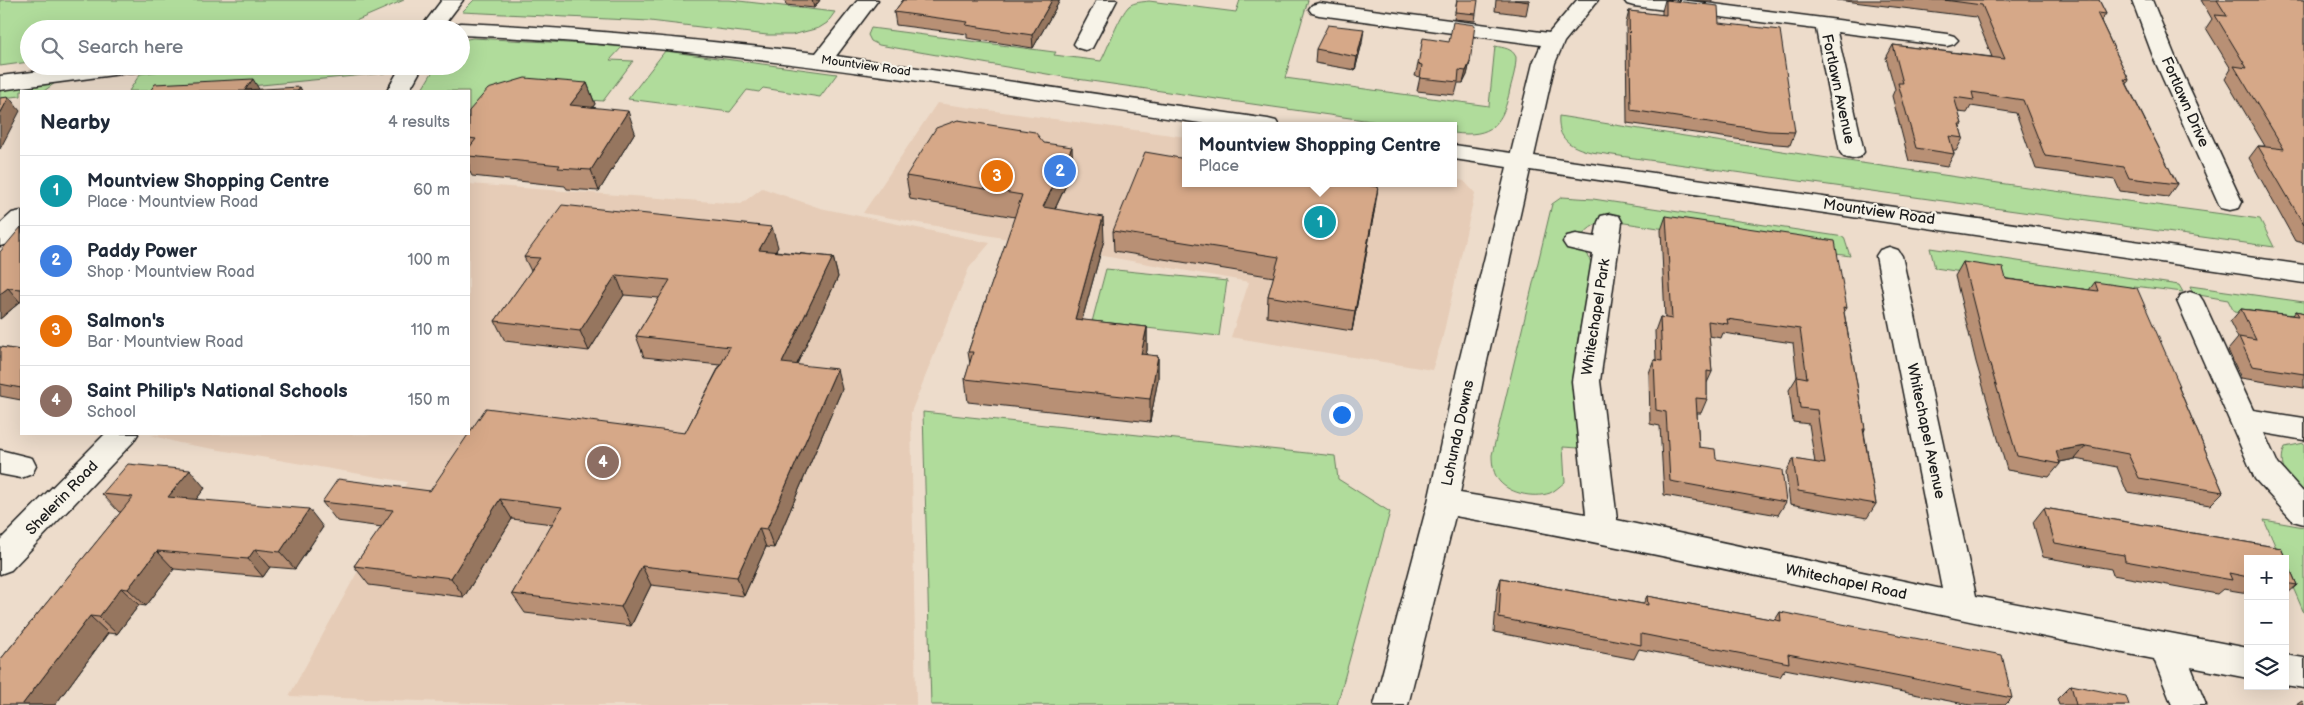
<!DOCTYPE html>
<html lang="en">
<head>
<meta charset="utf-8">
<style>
  :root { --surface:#fff; --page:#f6f6f7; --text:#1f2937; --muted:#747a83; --line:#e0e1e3; --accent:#1f6fb2 }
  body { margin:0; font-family:"Balsamiq Sans",sans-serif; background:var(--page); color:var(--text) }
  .controls { position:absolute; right:15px; bottom:15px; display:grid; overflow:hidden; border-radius:0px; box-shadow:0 5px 20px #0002 }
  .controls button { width:45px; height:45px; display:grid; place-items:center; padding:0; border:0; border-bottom:1px solid var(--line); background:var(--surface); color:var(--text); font:25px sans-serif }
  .you { position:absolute; left:1341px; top:414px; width:18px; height:18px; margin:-12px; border:4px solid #fff; border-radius:50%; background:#1a73e8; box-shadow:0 0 0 8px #1a73e833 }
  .badge { display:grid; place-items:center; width:32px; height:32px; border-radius:50%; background:var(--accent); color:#fff; font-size:16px; font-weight:700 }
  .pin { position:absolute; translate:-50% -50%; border:2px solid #fff; box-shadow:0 1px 5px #0006 }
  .popup { position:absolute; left:1182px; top:122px; width:275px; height:65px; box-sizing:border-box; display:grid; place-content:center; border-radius:0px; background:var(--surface); filter:drop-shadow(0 1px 4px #0005); font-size:16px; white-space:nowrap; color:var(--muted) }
  .popup b { font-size:19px; color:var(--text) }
  .popup::after { content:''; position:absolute; left:50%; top:100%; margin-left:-10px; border:10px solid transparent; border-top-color:var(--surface) }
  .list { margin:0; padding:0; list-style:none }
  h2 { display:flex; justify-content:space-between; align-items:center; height:65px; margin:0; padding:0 20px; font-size:21px }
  h2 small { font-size:16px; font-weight:400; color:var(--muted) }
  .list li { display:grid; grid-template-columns:32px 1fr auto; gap:15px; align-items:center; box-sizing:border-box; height:70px; padding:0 20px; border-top:1px solid var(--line) }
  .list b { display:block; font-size:19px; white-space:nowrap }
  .list p { margin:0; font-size:16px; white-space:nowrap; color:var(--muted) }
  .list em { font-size:16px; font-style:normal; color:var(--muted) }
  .icon { flex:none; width:28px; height:28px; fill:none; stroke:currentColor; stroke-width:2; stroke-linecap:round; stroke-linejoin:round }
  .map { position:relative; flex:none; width:2304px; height:705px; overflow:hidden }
  .search { position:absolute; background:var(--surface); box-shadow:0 5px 20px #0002; left:20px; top:20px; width:450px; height:55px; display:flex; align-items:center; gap:12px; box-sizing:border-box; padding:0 18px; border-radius:28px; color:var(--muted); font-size:19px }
  .panel { position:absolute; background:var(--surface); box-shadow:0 5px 20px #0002; left:20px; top:90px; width:450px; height:345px; border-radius:0px }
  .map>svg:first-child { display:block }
</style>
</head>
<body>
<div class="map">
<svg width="2304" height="705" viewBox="0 0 2304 705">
  <rect width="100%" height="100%" fill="#eddccb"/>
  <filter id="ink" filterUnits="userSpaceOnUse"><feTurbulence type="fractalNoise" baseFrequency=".02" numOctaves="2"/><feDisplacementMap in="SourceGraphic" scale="10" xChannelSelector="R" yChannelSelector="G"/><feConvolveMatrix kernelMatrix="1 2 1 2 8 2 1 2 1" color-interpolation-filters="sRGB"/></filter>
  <g filter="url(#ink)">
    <g fill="#e6ccb7">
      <polygon points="937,103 1186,137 1186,183 1454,183 1454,179 1464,181 1475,193 1442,340 1432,370 1231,337 1249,282 863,213"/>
      <polygon points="469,184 741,204 762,188 820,208 990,243 969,268 911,412 916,705 521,705 289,696 407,482 179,443 151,435 469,434"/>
    </g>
    <g fill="#b0dc9b" stroke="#667c5c">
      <polygon points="0,0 404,0 337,29 29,29 29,62 0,66"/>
      <polygon points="474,0 730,0 835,12 827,23 819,28 792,35 767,35 650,21 462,12"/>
      <path d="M1240,0H1308L1285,78L1489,106L1495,46C1504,48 1512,48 1516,57C1516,68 1513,78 1510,89C1503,124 1492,138 1454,133V126H1406L1070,78L879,45L871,41L868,35L871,28L1054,52H1056L1054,55L1101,61C1108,48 1119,16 1129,6C1134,2 1143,2 1149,1L1236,12Z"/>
      <polygon points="473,38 623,46 610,60 633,61 603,101 547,97 469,116 469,91 421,91 436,66 461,66 461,40"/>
      <polygon points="665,51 837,74 820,97 763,88 759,92 747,90 730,112 628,99"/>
      <polygon points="197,66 386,66 386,67 385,73 199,91 129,91 140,74"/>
      <polygon points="55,83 44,91 21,91 21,96 0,98 0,90"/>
      <path d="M1559,116C1793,154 2026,188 2260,219L2274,247L1591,152C1570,147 1557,139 1559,116Z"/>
      <path d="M1562,197L1593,199L1844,237L1850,256L1611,221C1594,222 1585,230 1576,244L1588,255L1592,265L1575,354L1579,448L1563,447L1565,482C1561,485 1555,491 1550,493C1533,499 1506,493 1497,478C1493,471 1492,463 1492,455L1552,204Z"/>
      <polygon points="1930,248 2179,285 2183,292 2134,286 2138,298 1935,268"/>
      <polygon points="1106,269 1227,281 1219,336 1092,322"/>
      <polygon points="2190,286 2304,302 2304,322 2234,312 2228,300 2193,294"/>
      <polygon points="923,412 1335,456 1338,479 1390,512 1337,705 931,705"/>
      <path d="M2304,443V491C2287,482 2277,465 2285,447Z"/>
      <polygon points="2264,520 2304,527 2304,613 2285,569 2285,559 2281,559"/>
    </g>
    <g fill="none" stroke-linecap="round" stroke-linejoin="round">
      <defs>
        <g id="minor">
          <polygon points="442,0 463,0 441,29 420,29"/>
          <path d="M858,0H878L836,56L1268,119L1276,121L1279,126H1220C968,88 717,46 461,35V29H451L454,25L461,23C580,28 698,40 816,53Z"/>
          <polygon points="1097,0 1117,0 1092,48 1085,50 1078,48 1074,44"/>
          <path d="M1577,0H1598L1564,42L1555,63L1534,156L2304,265V283L1530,170L1485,370L1460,493L1586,514L1572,381L1593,254L1567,248L1563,242L1567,236L1576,234L1595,237L1598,222L1601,216L1610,214L1619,216L1622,222L1600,381L1617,520L1942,589L1876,256L1880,250L1889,247L1898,250L1902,256L1976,596L2248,648V678L2191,667L2206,705H2172L2154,659C1921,613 1689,558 1455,516L1408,705H1374L1428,502L1457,370L1507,167L1454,159V145L1511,153L1533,63L1541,45L1319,15L1312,13L1309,9L1312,5L1319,3L1549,33Z"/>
          <polygon points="1624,0 1682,0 1947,34 1954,36 1958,40 1954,44 1947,46 1837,32 1864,152 1860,157 1852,159 1844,157 1840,152 1816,29 1634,6 1627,4"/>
          <polygon points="2132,0 2152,0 2176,59 2242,202 2239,208 2230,210 2221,208 2218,202 2154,59"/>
          <polygon points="82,66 147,66 144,71 136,72 0,90 0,76"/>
          <polygon points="401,66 423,66 409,91 387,91"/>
          <polygon points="21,211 21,232 9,244 0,246 0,224 12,213"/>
          <polygon points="2190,292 2199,295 2203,301 2253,410 2304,418 2304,440 2264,433 2278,464 2304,493 2304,524 2293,521 2255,479 2177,301 2181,295"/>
          <polygon points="105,434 138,434 133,442 11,570 0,574 0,540"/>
          <polygon points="0,450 32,458 36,466 32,474 21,478 0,474"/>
          <polygon points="2285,655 2304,658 2304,688 2285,685"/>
        </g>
      </defs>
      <use href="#minor" stroke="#1c1c1c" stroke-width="3"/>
      <use href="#minor" fill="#f7f3e8" fill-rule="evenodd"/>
    </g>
    <g fill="#b89075" stroke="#1c1c1c">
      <polygon points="785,0 820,0 814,8 786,5"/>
      <polygon points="903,0 1059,0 1059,2 1033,48 967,38 967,34 896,25 894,12"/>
      <polygon points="1457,0 1476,14 1475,21 1454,19"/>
      <polygon points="1496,0 1529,0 1526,15 1495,11"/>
      <polygon points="1665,0 1719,23 1795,132 1790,145 1763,143 1627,123 1626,23 1629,11 1662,15 1662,11"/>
      <polygon points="1686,0 1712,0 1712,2"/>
      <polygon points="1837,0 2099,0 2106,14 2101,21 2129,80 2127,84 2177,184 2168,197 2120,191 2115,180 2036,169 2016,113 1971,106 1967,113 1958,112 1962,124 1960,128 1963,138 1956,151 1953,151 1954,154 1947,167 1909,161 1892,96 1895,89 1886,58 1893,45 1992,57 1976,17"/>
      <polygon points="2201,0 2304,0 2304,243 2295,241 2249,158 2258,146 2265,146 2225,79 2231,69 2206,28 2212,19"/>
      <polygon points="1362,43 1355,70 1315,63 1316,49"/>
      <polygon points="1470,62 1467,75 1463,83 1458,83 1455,95 1417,91 1420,77 1415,76 1418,64"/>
      <polygon points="587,83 595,104 592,108 635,132 599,191 567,189 565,186 472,176 469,170 469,111"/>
      <polygon points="1044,143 1073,170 1055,209 1104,240 1082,320 1147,327 1147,350 1146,355 1158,356 1158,379 1150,422 968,402 965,379 970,364 968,352 1015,217 910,199 906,176"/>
      <polygon points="1375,207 1352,331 1267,317 1268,296 1274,277 1114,251 1113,231"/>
      <polygon points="1666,216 1847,308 1844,312 1865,429 1864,432 1876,504 1867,518 1790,504 1786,472 1793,459 1815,463 1809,424 1793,422 1789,390 1797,377 1793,343 1723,333 1721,338 1709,336 1712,372 1707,383 1707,399 1701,413 1697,413 1699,447 1716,459 1786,502 1778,515 1664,495 1660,426 1650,424 1649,373 1654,360 1656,360 1655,331 1660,317 1665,318 1661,230"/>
      <polygon points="21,227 21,302 20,302 0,319"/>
      <polygon points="778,247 775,251 833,257 838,277 797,364 842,389 774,548 766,547 744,596 651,585 631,626 525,613 512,594 553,524 512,519 464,597 369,585 354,566 382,527 337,521 322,502 430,491 685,433 720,365 644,357 636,336 659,298 624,295 589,351 505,341 495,321 531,271 524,257"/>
      <polygon points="1963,262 2006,279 2089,290 2095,282 2180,386 2179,388 2223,492 2210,505 2127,492 2117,467 2075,459 2060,462 2060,464 2049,477 2007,470 1976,362 1955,276"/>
      <polygon points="2241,309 2293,315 2296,311 2304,313 2304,388 2241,378 2228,350 2238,338 2230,322"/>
      <polygon points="0,347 21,350 21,400 0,396"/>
      <polygon points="205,488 196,499 323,527 295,569 270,567 263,577 174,569 146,606 139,605 117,634 108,633 55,705 0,705 0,660 121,512 119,512 102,494"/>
      <polygon points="2044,508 2281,548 2297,585 2285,596 2285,559 2248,559 2248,593 2223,589 2217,594 2113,575 2111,569 2043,557 2033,522"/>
      <polygon points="1501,578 1643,604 1647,596 1775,620 1780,612 2012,698 2005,705 1970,705 1785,669 1780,677 1639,649 1634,659 1494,632 1497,591"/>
      <polygon points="2071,685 2129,705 2059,705 2057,699"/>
      <polygon points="2302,701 2304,705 2296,705"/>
    </g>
    <g fill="#96765f" stroke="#1c1c1c">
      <polygon points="812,0 820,0 814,8"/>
      <polygon points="1052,0 1059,0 1059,2 1033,48 1032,35"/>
      <polygon points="1364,29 1362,43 1355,70 1357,57"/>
      <polygon points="1470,62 1467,75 1463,83 1466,71"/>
      <polygon points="253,79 260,91 245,90"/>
      <polygon points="587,83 595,104 578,126 570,105"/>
      <polygon points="300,87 302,91 297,91"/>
      <polygon points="9,97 20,111 0,149 0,114"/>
      <polygon points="628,111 635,132 599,191 591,170"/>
      <polygon points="1072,147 1073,170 1045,230 1043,207"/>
      <polygon points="1378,187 1375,207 1352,331 1355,311"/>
      <polygon points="1103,217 1104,240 1076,342 1075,319"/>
      <polygon points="772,227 778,247 765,270 759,250"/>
      <polygon points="833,257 838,277 788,383 782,363"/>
      <polygon points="616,275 624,295 589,351 580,331"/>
      <polygon points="8,288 20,302 0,319 0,294"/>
      <polygon points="1147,327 1147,350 1141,377 1141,354"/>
      <polygon points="1158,356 1158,379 1150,422 1150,399"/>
      <polygon points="837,369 842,389 774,548 767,529"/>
      <polygon points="2086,446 2075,459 2055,463 2056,451"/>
      <polygon points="190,470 205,488 184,515 168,497"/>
      <polygon points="500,499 512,519 464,597 451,578"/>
      <polygon points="309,509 323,527 295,569 280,552"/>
      <polygon points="759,528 766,547 744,596 737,577"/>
      <polygon points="255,549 270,567 263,577 248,559"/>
      <polygon points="157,551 174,569 146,606 128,589"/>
      <polygon points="642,566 651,585 631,626 621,607"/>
      <polygon points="121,588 139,605 117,634 99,617"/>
      <polygon points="90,616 108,633 55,705 22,705"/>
    </g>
    <g fill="#d6a888" stroke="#1c1c1c">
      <polygon points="903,0 1052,0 1032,35 966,25 968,22 894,12"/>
      <polygon points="1457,0 1478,0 1476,14 1455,12"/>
      <polygon points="1514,0 1529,0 1529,2"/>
      <polygon points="1666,0 1718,6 1719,23 1780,30 1795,132 1768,131 1631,110 1629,11 1666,15"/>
      <polygon points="1944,0 2099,0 2106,14 2097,13 2129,80 2124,79 2177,184 2129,178 2124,167 2045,156 2023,100 1972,92 1974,100 1954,97 1962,124 1959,124 1963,138 1949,136 1954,154 1916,148 1898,83 1903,83 1893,45 2005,59 1982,5"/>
      <polygon points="2217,0 2304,0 2304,225 2258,146 2284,149 2234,66 2247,68 2215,15 2227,16"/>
      <polygon points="1453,22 1475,25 1470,62 1466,71 1459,70 1458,82 1420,78 1422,65 1418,64 1423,38 1449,42"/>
      <polygon points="1328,25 1364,29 1357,57 1316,49"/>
      <polygon points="525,78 587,83 570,105 628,111 591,170 558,168 560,165 469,156 469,148 476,139 469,138 469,111 488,89"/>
      <polygon points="253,79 245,90 300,87 297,91 150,91 155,84"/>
      <polygon points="9,97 0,114 0,98"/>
      <polygon points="958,120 1035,132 1044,143 1072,147 1043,207 1103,217 1075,319 1147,327 1141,354 1158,356 1150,399 965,379 973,352 968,352 1022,195 906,176 936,128"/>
      <polygon points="1145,152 1186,159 1186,183 1354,183 1378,187 1355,311 1268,296 1279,257 1113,231"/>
      <polygon points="562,205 772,227 759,250 833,257 782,363 837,369 767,529 759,528 737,577 642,566 621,607 512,594 562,507 500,499 451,578 354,566 393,510 322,502 338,479 430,491 486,408 685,433 730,347 636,336 670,280 616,275 580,331 495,321 540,258 524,257"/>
      <polygon points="1666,216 1835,241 1847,308 1843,307 1865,429 1863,429 1876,504 1798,491 1793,459 1825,464 1817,410 1800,408 1797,376 1807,378 1800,329 1727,319 1728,324 1708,321 1712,372 1707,371 1707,399 1696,398 1699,447 1715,449 1716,459 1782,470 1786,502 1670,481 1666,412 1656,410 1654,360 1662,361 1660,317 1672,319"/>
      <polygon points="21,227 21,289 8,288 0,294 0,252"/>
      <polygon points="1963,262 2003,268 2006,279 2098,291 2095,282 2137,288 2180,386 2178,386 2223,492 2139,478 2128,454 2086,446 2056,451 2060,464 2017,456 1985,348"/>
      <polygon points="2241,309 2299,316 2296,311 2304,313 2304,374 2252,366 2239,337 2256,340"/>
      <polygon points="0,347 21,350 21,388 0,384"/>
      <polygon points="128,464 190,470 168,497 309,509 280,552 255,549 248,559 157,551 128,589 121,588 99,617 90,616 22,705 0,705 0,660 133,497 102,494"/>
      <polygon points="2044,508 2281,548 2297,585 2285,583 2285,559 2248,559 2248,577 2229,573 2232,580 2125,561 2124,555 2055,543"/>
      <polygon points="1501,578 1648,605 1647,596 1781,621 1780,612 2002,655 2012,698 1788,654 1789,663 1641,634 1641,645 1499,618"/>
      <polygon points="2071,685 2126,696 2129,705 2076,705"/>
    </g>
  </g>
  <g text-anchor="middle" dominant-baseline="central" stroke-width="4.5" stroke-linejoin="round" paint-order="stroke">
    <g font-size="12" fill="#1c1c1c" stroke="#f7f3e8">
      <text transform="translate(866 66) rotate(8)">Mountview Road</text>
    </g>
    <g font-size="15" fill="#1c1c1c" stroke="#f7f3e8">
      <text transform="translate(1838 89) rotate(78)">Fortlawn Avenue</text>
      <text transform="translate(2185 102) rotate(66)">Fortlawn Drive</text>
      <text transform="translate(1879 212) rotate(8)">Mountview Road</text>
      <text transform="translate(1596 317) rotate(-81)">Whitechapel Park</text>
      <text transform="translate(1926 431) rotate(78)">Whitechapel Avenue</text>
      <text transform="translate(1458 433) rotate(-78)">Lohunda Downs</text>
      <text transform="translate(62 498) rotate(-46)">Shelerin Road</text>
      <text transform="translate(1846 582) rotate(12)">Whitechapel Road</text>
    </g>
  </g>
</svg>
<div class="controls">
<button>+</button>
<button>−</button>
<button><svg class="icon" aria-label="layers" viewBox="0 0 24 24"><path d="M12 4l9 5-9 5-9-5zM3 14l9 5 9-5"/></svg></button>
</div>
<div class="you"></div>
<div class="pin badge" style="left:1320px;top:222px;background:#0f9aa8">1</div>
<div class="popup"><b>Mountview Shopping Centre</b>Place</div>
<div class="pin badge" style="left:1060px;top:171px;background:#3f7fe0">2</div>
<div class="pin badge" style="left:997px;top:176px;background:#e8710a">3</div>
<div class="pin badge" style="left:603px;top:462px;background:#8d6e63">4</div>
<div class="search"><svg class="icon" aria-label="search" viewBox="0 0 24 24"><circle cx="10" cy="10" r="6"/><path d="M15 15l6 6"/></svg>Search here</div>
<section class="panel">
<h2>Nearby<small>4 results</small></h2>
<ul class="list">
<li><span class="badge" style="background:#0f9aa8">1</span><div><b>Mountview Shopping Centre</b><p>Place · Mountview Road</p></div><em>60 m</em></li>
<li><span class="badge" style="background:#3f7fe0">2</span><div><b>Paddy Power</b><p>Shop · Mountview Road</p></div><em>100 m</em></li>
<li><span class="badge" style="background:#e8710a">3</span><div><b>Salmon's</b><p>Bar · Mountview Road</p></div><em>110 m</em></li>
<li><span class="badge" style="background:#8d6e63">4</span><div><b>Saint Philip's National Schools</b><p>School</p></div><em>150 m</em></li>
</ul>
</section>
</div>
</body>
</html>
